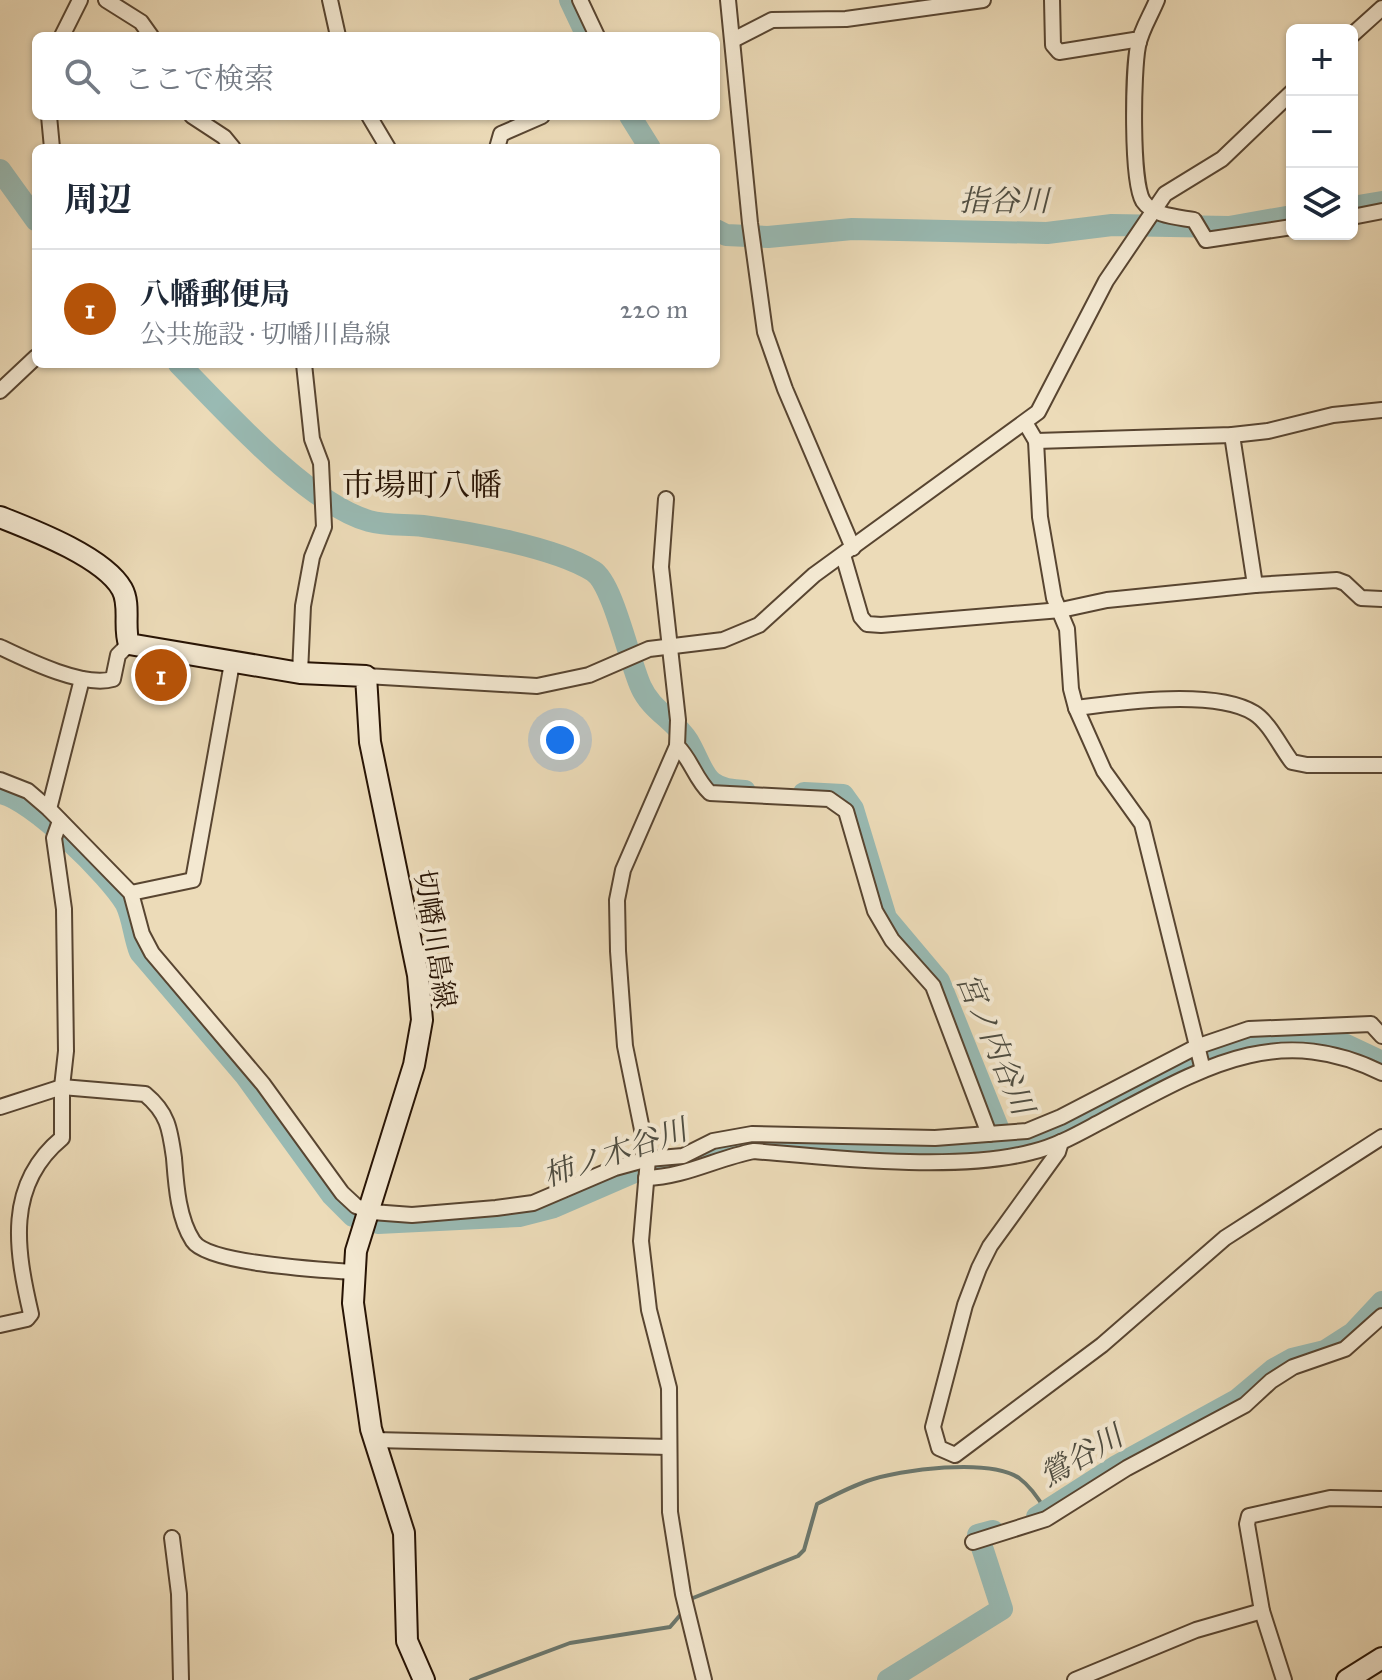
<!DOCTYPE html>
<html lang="ja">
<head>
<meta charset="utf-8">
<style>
  :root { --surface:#fff; --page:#f2f2f3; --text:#1f2937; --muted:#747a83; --line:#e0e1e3; --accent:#b45309 }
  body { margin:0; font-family:"IM FELL Great Primer","Noto Serif JP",serif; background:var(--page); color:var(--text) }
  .controls { position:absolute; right:24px; top:24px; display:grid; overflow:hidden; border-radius:12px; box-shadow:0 2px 6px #0004 }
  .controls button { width:72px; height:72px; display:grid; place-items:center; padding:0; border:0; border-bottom:2px solid var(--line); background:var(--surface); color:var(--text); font:40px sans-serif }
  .you { position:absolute; left:560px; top:740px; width:28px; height:28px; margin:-20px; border:6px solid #fff; border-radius:50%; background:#1a73e8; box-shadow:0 0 0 12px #1a73e833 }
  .badge { display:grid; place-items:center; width:52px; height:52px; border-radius:50%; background:var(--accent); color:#fff; font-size:26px; font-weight:700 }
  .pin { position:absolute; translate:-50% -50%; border:4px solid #fff; box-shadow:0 2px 8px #0006 }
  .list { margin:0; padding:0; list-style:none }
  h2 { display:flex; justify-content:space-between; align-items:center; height:104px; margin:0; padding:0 32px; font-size:34px }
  h2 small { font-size:26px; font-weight:400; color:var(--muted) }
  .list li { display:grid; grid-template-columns:52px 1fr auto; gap:24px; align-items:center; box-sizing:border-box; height:120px; padding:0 32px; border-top:2px solid var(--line) }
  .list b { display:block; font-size:30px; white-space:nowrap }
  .list p { margin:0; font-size:26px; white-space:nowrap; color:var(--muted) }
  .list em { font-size:26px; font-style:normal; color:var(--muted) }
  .icon { flex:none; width:44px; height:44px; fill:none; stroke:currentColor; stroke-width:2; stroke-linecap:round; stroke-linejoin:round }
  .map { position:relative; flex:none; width:1382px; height:1680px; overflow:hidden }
  .search { position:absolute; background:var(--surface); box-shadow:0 2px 6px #0004; left:32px; top:32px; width:688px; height:88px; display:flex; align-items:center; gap:20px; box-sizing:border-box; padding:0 28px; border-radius:12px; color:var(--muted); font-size:30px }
  .panel { position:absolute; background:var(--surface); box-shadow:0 2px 6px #0004; left:32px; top:144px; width:688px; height:224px; border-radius:12px }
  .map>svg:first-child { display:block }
</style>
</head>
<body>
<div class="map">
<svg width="1382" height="1680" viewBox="0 0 1382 1680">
  <rect width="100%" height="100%" fill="#ecdbb8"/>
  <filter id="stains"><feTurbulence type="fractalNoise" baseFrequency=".0025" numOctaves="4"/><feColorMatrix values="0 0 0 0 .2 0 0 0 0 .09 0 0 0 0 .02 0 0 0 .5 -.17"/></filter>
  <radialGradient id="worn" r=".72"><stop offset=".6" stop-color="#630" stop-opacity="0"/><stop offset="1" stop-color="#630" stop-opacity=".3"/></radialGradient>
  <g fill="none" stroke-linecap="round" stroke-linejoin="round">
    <g stroke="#6b776d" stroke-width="4">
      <path d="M688,1600L798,1556L804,1550L817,1504C833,1496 850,1487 867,1481C900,1469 990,1458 1019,1478C1030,1486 1039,1499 1046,1511"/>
      <polyline points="471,1680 570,1643 670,1627 682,1613"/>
    </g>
    <g stroke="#99bab3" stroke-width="22">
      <polyline points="570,0 587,36"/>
      <polyline points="630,116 650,148"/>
      <polyline points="0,170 36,220"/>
      <polyline points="1352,207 1382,202"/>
      <polyline points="716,230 726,235 768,237 852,229 1047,233 1112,225 1229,227 1292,216"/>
      <path d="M179,364C224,410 308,504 369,521C386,526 406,524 423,526C468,532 555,547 593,571C613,583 629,661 641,687C651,710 675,720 688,741C706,772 702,790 745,791"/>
      <path d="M0,793C30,797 111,877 126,904C133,918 134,937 140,952L245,1075L332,1195L353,1216L378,1223L519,1216L554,1207L637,1171L689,1164L724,1146L753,1141L853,1149H961L1043,1139L1179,1070L1248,1044L1298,1039L1346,1045L1382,1062"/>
      <polyline points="804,793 843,795 853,809 886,918 939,981 1005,1145"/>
      <polyline points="1037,1517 1115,1467 1237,1400 1274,1369 1292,1359 1325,1351 1353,1333 1382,1302"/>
      <polyline points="888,1680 1002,1609 978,1535 993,1531"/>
    </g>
    <defs>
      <g id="minor">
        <polyline points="106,0 141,22 151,36"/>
        <polyline points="330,0 338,36"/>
        <polyline points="580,0 597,36"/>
        <polyline points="728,0 750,223 765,332 785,389 853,548"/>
        <polyline points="1052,0 1053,45 1059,52 1134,40 1139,42"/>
        <path d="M1157,0C1151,15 1141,30 1138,46C1133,71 1131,181 1143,201C1153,216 1178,217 1194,220L1206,240L1292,227"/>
        <polyline points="1352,35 1382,8"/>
        <polyline points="62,36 80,0"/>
        <polyline points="733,40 772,20 846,19 983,0"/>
        <polyline points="49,116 52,148"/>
        <polyline points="192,116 224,137 233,148"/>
        <polyline points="369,116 388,148"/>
        <polyline points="497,148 501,134 542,116"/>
        <polyline points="1352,217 1382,211"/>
        <polyline points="0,391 36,357"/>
        <polyline points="1026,424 1036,441 1040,517 1054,598 1067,629 1071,689 1076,708 1104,771 1142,824 1203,1070"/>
        <polyline points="1232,435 1255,585"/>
        <polyline points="1036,441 1232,435 1268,431 1333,415 1382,410"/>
        <polyline points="666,499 661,567 678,720 677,746 623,870 617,900 618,951 625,1046 648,1159 641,1241 649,1310 669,1388 670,1512 683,1594 704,1680"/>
        <polyline points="843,555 861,617 867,624 881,625 1061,610 1107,600 1255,585 1337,580 1345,583 1361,598 1382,599"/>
        <path d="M0,647C27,660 84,688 113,679L118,655L129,644"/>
        <polyline points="300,673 303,606 312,557 324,527 321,463 312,439 304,364"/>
        <polyline points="366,676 537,686 589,675 649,649 723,640 759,625 814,575 1038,412 1106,281 1165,194 1222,159 1292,92"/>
        <path d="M1076,708C1121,702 1215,689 1254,713C1269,722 1281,748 1292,762L1307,765H1382"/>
        <path d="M677,746C691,759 695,779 710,793L829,799L846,811L875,911L892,940L933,986L989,1134"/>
        <polyline points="0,780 28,791 49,809 131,893 142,934 152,953 263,1084 342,1193 356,1206 372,1212 412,1215 496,1208 533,1203 615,1168 648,1159 683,1156 713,1141 752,1134 935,1138 1027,1131 1061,1117 1196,1047 1249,1029 1371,1024 1382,1036"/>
        <polyline points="49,809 82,679"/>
        <polyline points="131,893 193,880 232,663"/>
        <path d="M0,1107L62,1087L145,1094C168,1113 170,1129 174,1158C176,1184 178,1218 193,1241C208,1264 325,1270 353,1272"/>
        <polyline points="1061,1142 1058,1152 990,1246 979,1268 965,1305 933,1427 939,1448 955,1455 1102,1345 1225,1238 1382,1137"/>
        <path d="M646,1178C685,1177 717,1158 754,1151C834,1158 957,1172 1032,1152C1058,1146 1081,1132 1104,1120C1199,1070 1276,1020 1382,1073"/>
        <path d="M0,1325L27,1319L31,1314C16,1250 5,1185 62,1138V1087L66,1051L64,909L54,838L60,821"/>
        <polyline points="375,1440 669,1447"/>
        <polyline points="172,1538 179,1594 181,1680"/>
        <polyline points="973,1542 1046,1519 1127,1468 1245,1405 1271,1381 1293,1367 1345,1349 1382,1316"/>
        <polyline points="1075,1680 1196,1630 1262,1611"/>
        <polyline points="1284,1680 1262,1611 1247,1524 1249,1516 1330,1498 1382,1499"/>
      </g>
      <g id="secondary">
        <path d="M0,517C33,530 104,557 122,589C131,605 123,627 129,644L300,673L366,676L370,742L418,975L422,1020L414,1065L356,1251L353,1303L371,1429L404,1533L407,1641L424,1680"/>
        <polyline points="1347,1680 1382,1658"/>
      </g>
    </defs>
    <use href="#minor" stroke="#584531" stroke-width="18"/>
    <use href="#secondary" stroke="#271304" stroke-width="24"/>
    <use href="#minor" stroke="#f3e8d1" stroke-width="14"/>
    <use href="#secondary" stroke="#f3e8d1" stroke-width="20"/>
  </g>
  <g text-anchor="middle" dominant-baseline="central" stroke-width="8" stroke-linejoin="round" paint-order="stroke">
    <g font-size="28" fill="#271304" stroke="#f3e8d1">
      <text transform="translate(435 939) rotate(81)">切幡川島線</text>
    </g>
    <g font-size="30" font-style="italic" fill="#4f4d41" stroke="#f3e8d1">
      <text x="1004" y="201">指谷川</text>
      <text transform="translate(995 1044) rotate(67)">宮ノ内谷川</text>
      <text transform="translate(615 1153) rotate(-19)">柿ノ木谷川</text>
      <text transform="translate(1081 1456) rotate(-30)">鶯谷川</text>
    </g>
    <g font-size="32" fill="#271304" stroke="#f3e8d1">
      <text x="422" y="485">市場町八幡</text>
    </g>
  </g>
  <rect width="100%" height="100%" filter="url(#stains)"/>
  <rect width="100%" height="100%" fill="url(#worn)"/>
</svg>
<div class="controls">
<button>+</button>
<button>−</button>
<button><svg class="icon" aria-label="layers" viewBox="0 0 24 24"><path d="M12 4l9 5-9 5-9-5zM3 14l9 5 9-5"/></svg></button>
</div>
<div class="you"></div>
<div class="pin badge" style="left:161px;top:675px">1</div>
<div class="search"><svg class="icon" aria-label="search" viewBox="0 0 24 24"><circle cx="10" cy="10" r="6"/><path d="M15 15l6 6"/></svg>ここで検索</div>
<section class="panel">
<h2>周辺<small></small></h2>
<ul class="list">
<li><span class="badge">1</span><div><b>八幡郵便局</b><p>公共施設 · 切幡川島線</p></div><em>220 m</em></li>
</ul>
</section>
</div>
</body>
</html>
